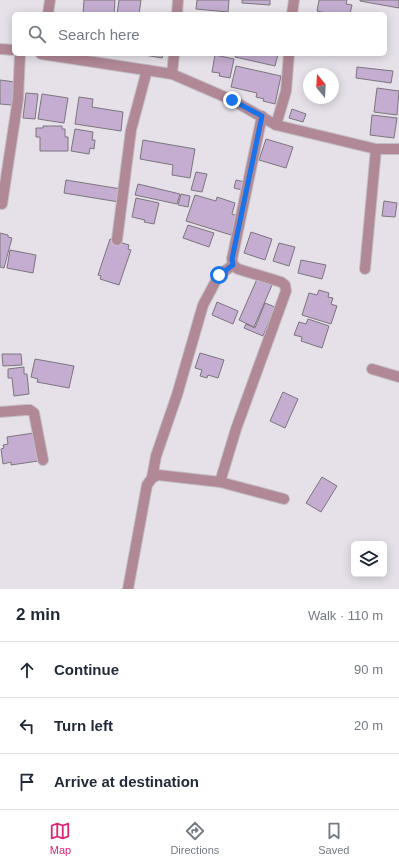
<!DOCTYPE html>
<html lang="en">
<head>
<meta charset="utf-8">
<style>
  :root { --surface:#fff; --page:#f2f2f3; --text:#1f2937; --muted:#747a83; --line:#e0e1e3; --accent:#db2777 }
  body { margin:0; font-family:Arial,sans-serif; background:var(--page); color:var(--text) }
  .controls { position:absolute; right:12px; bottom:12px; display:grid; overflow:hidden; border-radius:6px; box-shadow:0 2px 10px #0003 }
  .controls button { width:36px; height:36px; display:grid; place-items:center; padding:0; border:0; border-bottom:1px solid var(--line); background:var(--surface); color:var(--text); font:20px sans-serif }
  .compass { position:absolute; left:303px; top:68px; width:36px; height:36px; border-radius:50%; background:var(--surface); box-shadow:0 2px 10px #0003; rotate:342deg }
  .stop { position:absolute; width:12px; height:12px; margin:-9px; border:3px solid #1a73e8; border-radius:50%; background:#fff }
  .stop.end { background:#1a73e8; border-color:#fff; box-shadow:0 1px 4px #0008 }
  .list { margin:0; padding:0; list-style:none }
  h2 { display:flex; justify-content:space-between; align-items:center; height:52px; margin:0; padding:0 16px; font-size:17px }
  h2 small { font-size:13px; font-weight:400; color:var(--muted) }
  .list li { display:grid; grid-template-columns:26px 1fr auto; gap:12px; align-items:center; box-sizing:border-box; height:56px; padding:0 16px; border-top:1px solid var(--line) }
  .list b { display:block; font-size:15px; white-space:nowrap }
  .list em { font-size:13px; font-style:normal; color:var(--muted) }
  .icon { flex:none; width:22px; height:22px; fill:none; stroke:currentColor; stroke-width:2; stroke-linecap:round; stroke-linejoin:round }
  .map { position:relative; flex:none; width:399px; height:589px; overflow:hidden }
  .search { position:absolute; background:var(--surface); box-shadow:0 2px 10px #0003; left:12px; right:12px; top:12px; height:44px; display:flex; align-items:center; gap:10px; box-sizing:border-box; padding:0 14px; border-radius:6px; color:var(--muted); font-size:15px }
  .sheet { height:220px; background:var(--surface) }
  nav { display:flex; justify-content:space-around; align-items:center; box-sizing:border-box; height:56px; border-top:1px solid var(--line); background:var(--surface); font-size:11px; color:var(--muted) }
  nav a { display:grid; justify-items:center; gap:2px }
  nav .on { color:var(--accent) }
  .map>svg:first-child { display:block }
</style>
</head>
<body>
<div class="map">
<svg width="399" height="589" viewBox="0 0 399 589">
  <rect width="100%" height="100%" fill="#e6e1e9"/>
  <g fill="#c4add0" stroke="#7b767d">
    <polygon points="84,0 115,0 114,14 83,14"/>
    <polygon points="119,0 141,0 139,14 117,14"/>
    <polygon points="197,0 229,0 228,12 196,9"/>
    <polygon points="242,0 270,0 270,5 242,3"/>
    <polygon points="319,0 347,0 346,4 352,5 350,14 332,14 317,11"/>
    <polygon points="360,0 399,0 399,8 360,1"/>
    <polygon points="139,54 163,54 162,58"/>
    <polygon points="236,54 278,54 275,66 235,57"/>
    <polygon points="215,55 234,59 230,78 219,76 220,73 212,72"/>
    <polygon points="236,66 281,76 275,104 263,101 264,99 256,97 257,93 231,87"/>
    <polygon points="357,67 393,71 391,83 356,78"/>
    <polygon points="0,80 15,82 12,105 0,104"/>
    <polygon points="377,88 399,91 397,115 374,112"/>
    <polygon points="26,93 38,94 35,119 23,118"/>
    <polygon points="42,94 68,98 64,123 38,119"/>
    <polygon points="79,97 93,99 92,107 123,112 121,131 75,124"/>
    <polygon points="292,109 306,114 303,122 289,118"/>
    <polygon points="372,115 397,118 394,138 370,135"/>
    <polygon points="43,126 62,126 62,129 65,129 65,137 68,137 68,151 40,151 40,137 36,137 36,128 43,128"/>
    <polygon points="75,129 93,132 92,140 95,140 94,149 90,148 89,154 71,151"/>
    <polygon points="266,139 293,147 286,168 259,160"/>
    <polygon points="143,140 195,149 190,178 172,175 173,165 140,159"/>
    <polygon points="196,172 207,174 202,192 191,190"/>
    <polygon points="66,180 121,189 119,202 64,193"/>
    <polygon points="236,180 245,182 242,190 234,188"/>
    <polygon points="138,184 180,194 177,204 135,195"/>
    <polygon points="181,194 190,196 188,207 178,205"/>
    <polygon points="195,195 216,201 217,197 235,203 232,214 238,216 231,235 186,221"/>
    <polygon points="136,198 159,203 154,224 144,222 145,220 132,217"/>
    <polygon points="384,201 397,203 395,217 382,216"/>
    <polygon points="188,225 214,233 209,247 183,238"/>
    <polygon points="251,232 272,239 265,260 244,253"/>
    <polygon points="0,233 8,235 8,237 12,238 4,268 0,267"/>
    <polygon points="110,239 129,245 128,249 131,250 119,285 100,279 101,276 98,275"/>
    <polygon points="279,243 295,247 289,266 273,261"/>
    <polygon points="10,250 36,255 33,273 7,268"/>
    <polygon points="301,260 326,265 322,279 298,273"/>
    <polygon points="257,279 272,285 254,327 239,320"/>
    <polygon points="319,290 329,293 328,297 333,298 331,304 337,306 331,324 302,315 309,293 317,295"/>
    <polygon points="217,302 238,311 233,324 212,315"/>
    <polygon points="265,303 275,307 263,336 244,328 246,324 255,328"/>
    <polygon points="308,319 329,326 322,348 301,341 302,337 294,335 299,322 306,324"/>
    <polygon points="200,353 224,360 218,378 208,375 207,378 200,376 202,370 195,368"/>
    <polygon points="2,354 21,354 22,365 3,366"/>
    <polygon points="35,359 74,366 69,388 37,382 38,379 31,377"/>
    <polygon points="24,367 24,374 27,374 29,394 14,396 12,378 8,378 8,369"/>
    <polygon points="283,392 298,399 285,428 270,421"/>
    <polygon points="34,433 38,461 11,465 11,462 3,464 1,449 4,448 3,445 8,444 7,437"/>
    <polygon points="322,477 337,486 321,512 306,503"/>
  </g>
  <g fill="none" stroke-linecap="round" stroke-linejoin="round">
    <defs>
      <g id="minor">
        <polyline points="48,14 50,0"/>
        <polyline points="177,14 178,0"/>
        <polyline points="292,14 294,0"/>
        <polyline points="0,49 14,50"/>
        <polyline points="41,54 172,74 232,100 276,125 376,149 399,149"/>
        <polyline points="172,74 174,54"/>
        <polyline points="276,125 286,91 289,54"/>
        <polyline points="2,204 18,99 20,54"/>
        <polyline points="117,240 131,130 147,70"/>
        <polyline points="365,269 376,149"/>
        <polyline points="372,369 399,377"/>
        <polyline points="0,412 26,410 30,410 34,413 43,460"/>
        <polyline points="152,478 156,456 177,395 203,305 219,275 233,265"/>
        <polyline points="220,482 236,429 286,291 285,285 281,282 238,269 233,265 232,259 262,116"/>
        <polyline points="128,589 147,485 152,478 158,475 220,482 284,499"/>
      </g>
    </defs>
    <use href="#minor" stroke="#c3bec5" stroke-width="12"/>
    <use href="#minor" stroke="#b18895" stroke-width="10"/>
  </g>
  <g fill="none" stroke-linecap="round" stroke-linejoin="round">
    <polyline stroke="#1a73e8" stroke-width="5" points="219,275 233,265 232,259 262,116 232,100"/>
  </g>
</svg>
<div class="controls">
<button><svg class="icon" aria-label="layers" viewBox="0 0 24 24"><path d="M12 4l9 5-9 5-9-5zM3 14l9 5 9-5"/></svg></button>
</div>
<svg class="compass" viewBox="-18 -18 36 36"><path d="M0-13l5 13h-10z" fill="#e53935"/><path d="M0 13l5-13h-10z" fill="#747a83"/></svg>
<div class="stop" style="left:219px;top:275px"></div>
<div class="stop end" style="left:232px;top:100px"></div>
<div class="search"><svg class="icon" aria-label="search" viewBox="0 0 24 24"><circle cx="10" cy="10" r="6"/><path d="M15 15l6 6"/></svg>Search here</div>
</div>
<section class="sheet">
<h2>2 min<small>Walk · 110 m</small></h2>
<ul class="list">
<li><svg class="icon" aria-label="ahead" viewBox="0 0 24 24"><path d="M12 20V5M6 11l6-6 6 6"/></svg><div><b>Continue</b></div><em>90 m</em></li>
<li><svg class="icon" aria-label="left" viewBox="0 0 24 24"><path d="M17 20v-9H6M10 6l-5 5 5 5"/></svg><div><b>Turn left</b></div><em>20 m</em></li>
<li><svg class="icon" aria-label="arrive" viewBox="0 0 24 24"><path d="M6 21V4h12l-3 4 3 4H6"/></svg><div><b>Arrive at destination</b></div></li>
</ul>
</section>
<nav>
<a class="on"><svg class="icon" aria-label="map" viewBox="0 0 24 24"><path d="M3 6l6-2 6 2 6-2v14l-6 2-6-2-6 2zM9 4v14M15 6v14"/></svg>Map</a>
<a><svg class="icon" aria-label="directions" viewBox="0 0 24 24"><path d="M12 3l9 9-9 9-9-9zM9 14v-3h6M13 9l2 2-2 2"/></svg>Directions</a>
<a><svg class="icon" aria-label="saved" viewBox="0 0 24 24"><path d="M7 4h10v16l-5-4-5 4z"/></svg>Saved</a>
</nav>
</body>
</html>
